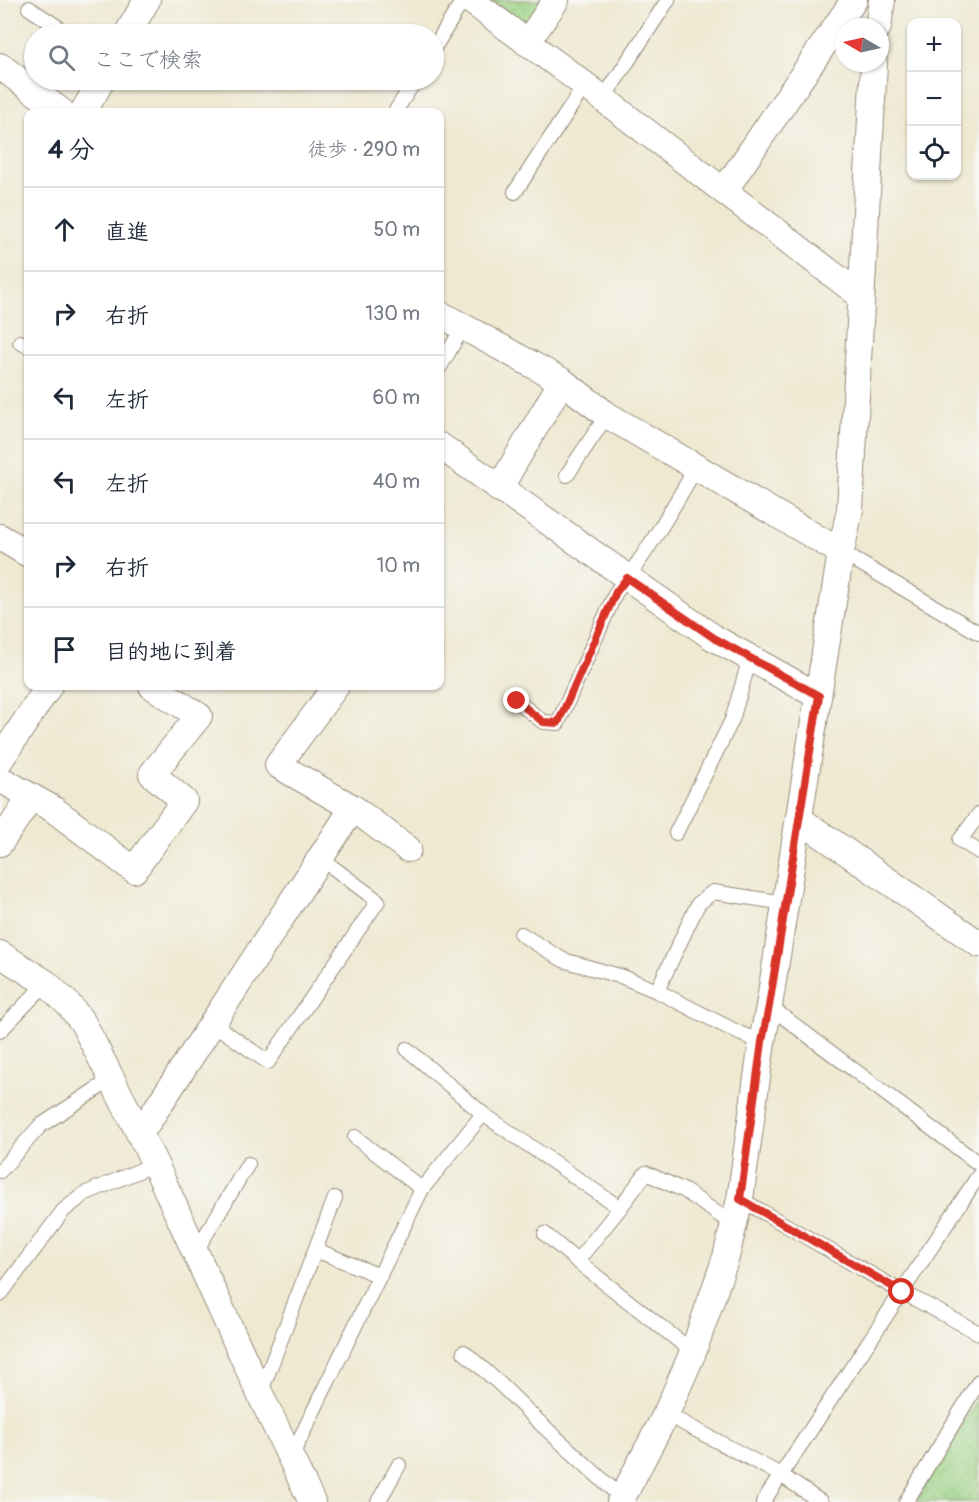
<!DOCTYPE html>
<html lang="ja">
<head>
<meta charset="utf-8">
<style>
  :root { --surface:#fff; --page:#f6f6f7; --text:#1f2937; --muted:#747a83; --line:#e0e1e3 }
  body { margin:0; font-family:Pangolin,"Klee One",sans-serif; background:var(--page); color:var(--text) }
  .controls { position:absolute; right:18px; top:18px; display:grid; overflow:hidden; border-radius:12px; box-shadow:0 2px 4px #0004 }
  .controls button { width:54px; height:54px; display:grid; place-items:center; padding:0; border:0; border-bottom:2px solid var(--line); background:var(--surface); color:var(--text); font:30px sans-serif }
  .compass { position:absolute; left:835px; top:18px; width:54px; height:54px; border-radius:50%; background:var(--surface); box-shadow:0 2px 4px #0004; rotate:279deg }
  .stop { position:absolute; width:18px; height:18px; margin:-14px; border:4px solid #d93025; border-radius:50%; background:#fff }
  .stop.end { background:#d93025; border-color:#fff; box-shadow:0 2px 6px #0008 }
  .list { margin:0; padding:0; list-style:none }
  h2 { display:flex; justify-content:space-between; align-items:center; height:78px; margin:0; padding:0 24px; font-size:26px }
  h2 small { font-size:20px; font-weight:400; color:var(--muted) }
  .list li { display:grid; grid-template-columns:39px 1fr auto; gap:18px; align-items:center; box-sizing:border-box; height:84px; padding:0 24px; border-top:2px solid var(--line) }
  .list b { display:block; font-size:22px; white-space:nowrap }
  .list em { font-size:20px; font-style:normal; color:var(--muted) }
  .icon { flex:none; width:33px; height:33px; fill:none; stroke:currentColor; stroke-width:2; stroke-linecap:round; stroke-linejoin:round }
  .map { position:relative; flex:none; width:979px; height:1502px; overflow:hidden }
  .search { position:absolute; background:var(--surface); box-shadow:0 2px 4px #0004; left:24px; top:24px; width:420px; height:66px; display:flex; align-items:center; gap:15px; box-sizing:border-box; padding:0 21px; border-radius:33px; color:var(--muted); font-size:22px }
  .panel { position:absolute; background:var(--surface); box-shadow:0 2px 4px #0004; left:24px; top:108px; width:420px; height:582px; border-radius:12px }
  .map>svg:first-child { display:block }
</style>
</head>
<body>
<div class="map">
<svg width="979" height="1502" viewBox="0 0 979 1502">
  <defs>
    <pattern id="park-dots" width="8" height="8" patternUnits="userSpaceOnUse" patternTransform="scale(1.5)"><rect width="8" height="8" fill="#9cd284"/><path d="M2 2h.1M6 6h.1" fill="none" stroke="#87b472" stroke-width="1.8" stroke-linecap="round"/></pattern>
  </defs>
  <rect width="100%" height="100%" fill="#f6f6f2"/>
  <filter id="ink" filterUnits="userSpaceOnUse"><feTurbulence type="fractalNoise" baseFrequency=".0167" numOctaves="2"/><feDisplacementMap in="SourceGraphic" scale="12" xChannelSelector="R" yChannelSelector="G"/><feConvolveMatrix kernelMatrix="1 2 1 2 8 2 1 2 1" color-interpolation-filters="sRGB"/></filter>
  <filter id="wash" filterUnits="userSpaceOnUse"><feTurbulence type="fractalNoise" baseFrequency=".008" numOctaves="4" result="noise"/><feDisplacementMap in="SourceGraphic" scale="24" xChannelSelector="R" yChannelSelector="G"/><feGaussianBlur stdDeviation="1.35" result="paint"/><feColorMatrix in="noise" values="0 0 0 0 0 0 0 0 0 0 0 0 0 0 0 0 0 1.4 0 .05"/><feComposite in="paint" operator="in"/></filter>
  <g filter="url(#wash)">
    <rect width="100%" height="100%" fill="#efe9d2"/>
    <g fill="url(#park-dots)" stroke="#6c7e51" stroke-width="1.5">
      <polygon points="488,0 544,0 527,26"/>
      <polygon points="979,1396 979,1502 915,1502"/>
    </g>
  </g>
  <g filter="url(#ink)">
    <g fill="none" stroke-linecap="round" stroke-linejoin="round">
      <defs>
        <g id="lane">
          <polyline points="29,8 68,34"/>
          <polyline points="434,48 463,0"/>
          <polyline points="603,99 668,0"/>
          <polyline points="395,112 415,80"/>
          <polyline points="515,192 585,85"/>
          <polyline points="20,342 28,346"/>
          <polyline points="440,367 463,327"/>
          <polyline points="567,475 607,415"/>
          <polyline points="841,552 979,633"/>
          <path d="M517,701L543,722L558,723L616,592C647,554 671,510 696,468"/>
          <polyline points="979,814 960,840 979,852"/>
          <polyline points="676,833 732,720 750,658"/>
          <polyline points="521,934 563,960 623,977 657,991 741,1034 762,1042"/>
          <polyline points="657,991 698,904 713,892 785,903"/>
          <polyline points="769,1006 979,1164"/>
          <polyline points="212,1023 268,1062 378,901 320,858"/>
          <polyline points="0,1031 46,983"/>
          <polyline points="407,1049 483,1114 620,1208"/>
          <polyline points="355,1137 422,1189"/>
          <polyline points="0,1171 40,1126 112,1079"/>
          <polyline points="740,1199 902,1292 979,1333"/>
          <polyline points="545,1234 577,1261 693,1352"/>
          <polyline points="316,1250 380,1276"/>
          <polyline points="195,1253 248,1164"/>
          <polyline points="577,1261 620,1208 646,1173 685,1191 734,1225"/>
          <polyline points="0,1295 63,1211 84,1194 155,1164"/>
          <polyline points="464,1352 501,1385 540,1423 622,1498"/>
          <polyline points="260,1394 335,1198"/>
          <polyline points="666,1414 781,1475 821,1502"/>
          <polyline points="291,1457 422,1189 483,1114"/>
          <polyline points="378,1502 399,1465"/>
          <polyline points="763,1502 979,1175"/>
          <polyline points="906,1502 979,1381"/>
        </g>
        <g id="street">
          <polyline points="470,0 585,85 861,296"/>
          <polyline points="878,27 882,0"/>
          <polyline points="127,34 147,0"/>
          <polyline points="527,43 556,0"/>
          <polyline points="0,66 62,112"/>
          <polyline points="83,112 102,80"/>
          <polyline points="724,191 854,0"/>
          <polyline points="440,314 562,381 607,415 841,552"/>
          <polyline points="440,446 714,638 818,696"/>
          <polyline points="499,489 562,381"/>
          <polyline points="0,537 28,554"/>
          <polyline points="336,686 278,765 353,808 408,849"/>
          <polyline points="0,760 49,686"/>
          <polyline points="0,779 53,809 134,870 184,801 152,774 199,716 152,686"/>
          <polyline points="799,819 979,944"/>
          <polyline points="0,843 31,797"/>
          <polyline points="0,954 46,983 69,1005 83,1023 155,1164 260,1394 312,1502"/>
          <polyline points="140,1134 353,808"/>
          <polyline points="620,1502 666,1414 693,1352 726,1257 740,1199 762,1042 769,1006 841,552 850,509 874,63"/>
        </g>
      </defs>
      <use href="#lane" stroke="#958a78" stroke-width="16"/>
      <use href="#street" stroke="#958a78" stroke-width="28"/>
      <use href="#lane" stroke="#fff" stroke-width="14"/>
      <use href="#street" stroke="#fff" stroke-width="26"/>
    </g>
  </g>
  <g fill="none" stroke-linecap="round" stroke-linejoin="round" filter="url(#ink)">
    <polyline stroke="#d93025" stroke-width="8" points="517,701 543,722 558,723 616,592 627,578 714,638 819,696 769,1006 762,1042 740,1199 902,1292"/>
  </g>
</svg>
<div class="controls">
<button>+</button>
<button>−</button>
<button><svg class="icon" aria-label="locate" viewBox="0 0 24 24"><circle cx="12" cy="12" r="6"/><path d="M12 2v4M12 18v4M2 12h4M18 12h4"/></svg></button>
</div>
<svg class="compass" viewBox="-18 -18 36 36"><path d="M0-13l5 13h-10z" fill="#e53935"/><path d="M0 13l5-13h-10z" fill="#747a83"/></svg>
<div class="stop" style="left:902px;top:1292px"></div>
<div class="stop end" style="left:517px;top:701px"></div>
<div class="search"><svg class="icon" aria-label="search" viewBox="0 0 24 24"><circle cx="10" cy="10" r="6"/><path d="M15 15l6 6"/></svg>ここで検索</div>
<section class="panel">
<h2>4 分<small>徒歩 · 290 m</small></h2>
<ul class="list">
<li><svg class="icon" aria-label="ahead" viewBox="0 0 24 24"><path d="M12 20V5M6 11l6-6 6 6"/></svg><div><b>直進</b></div><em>50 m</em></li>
<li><svg class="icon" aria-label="right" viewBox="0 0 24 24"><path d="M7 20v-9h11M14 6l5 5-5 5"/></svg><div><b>右折</b></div><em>130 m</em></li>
<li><svg class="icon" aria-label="left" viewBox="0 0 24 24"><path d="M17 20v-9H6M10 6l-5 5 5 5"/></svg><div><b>左折</b></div><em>60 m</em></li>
<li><svg class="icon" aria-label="left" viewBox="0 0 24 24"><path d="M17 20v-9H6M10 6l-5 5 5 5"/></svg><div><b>左折</b></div><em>40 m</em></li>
<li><svg class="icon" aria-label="right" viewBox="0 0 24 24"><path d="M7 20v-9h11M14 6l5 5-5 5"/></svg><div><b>右折</b></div><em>10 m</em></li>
<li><svg class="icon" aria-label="arrive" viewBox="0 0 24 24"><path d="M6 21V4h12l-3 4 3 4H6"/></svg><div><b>目的地に到着</b></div></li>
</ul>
</section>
</div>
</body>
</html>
